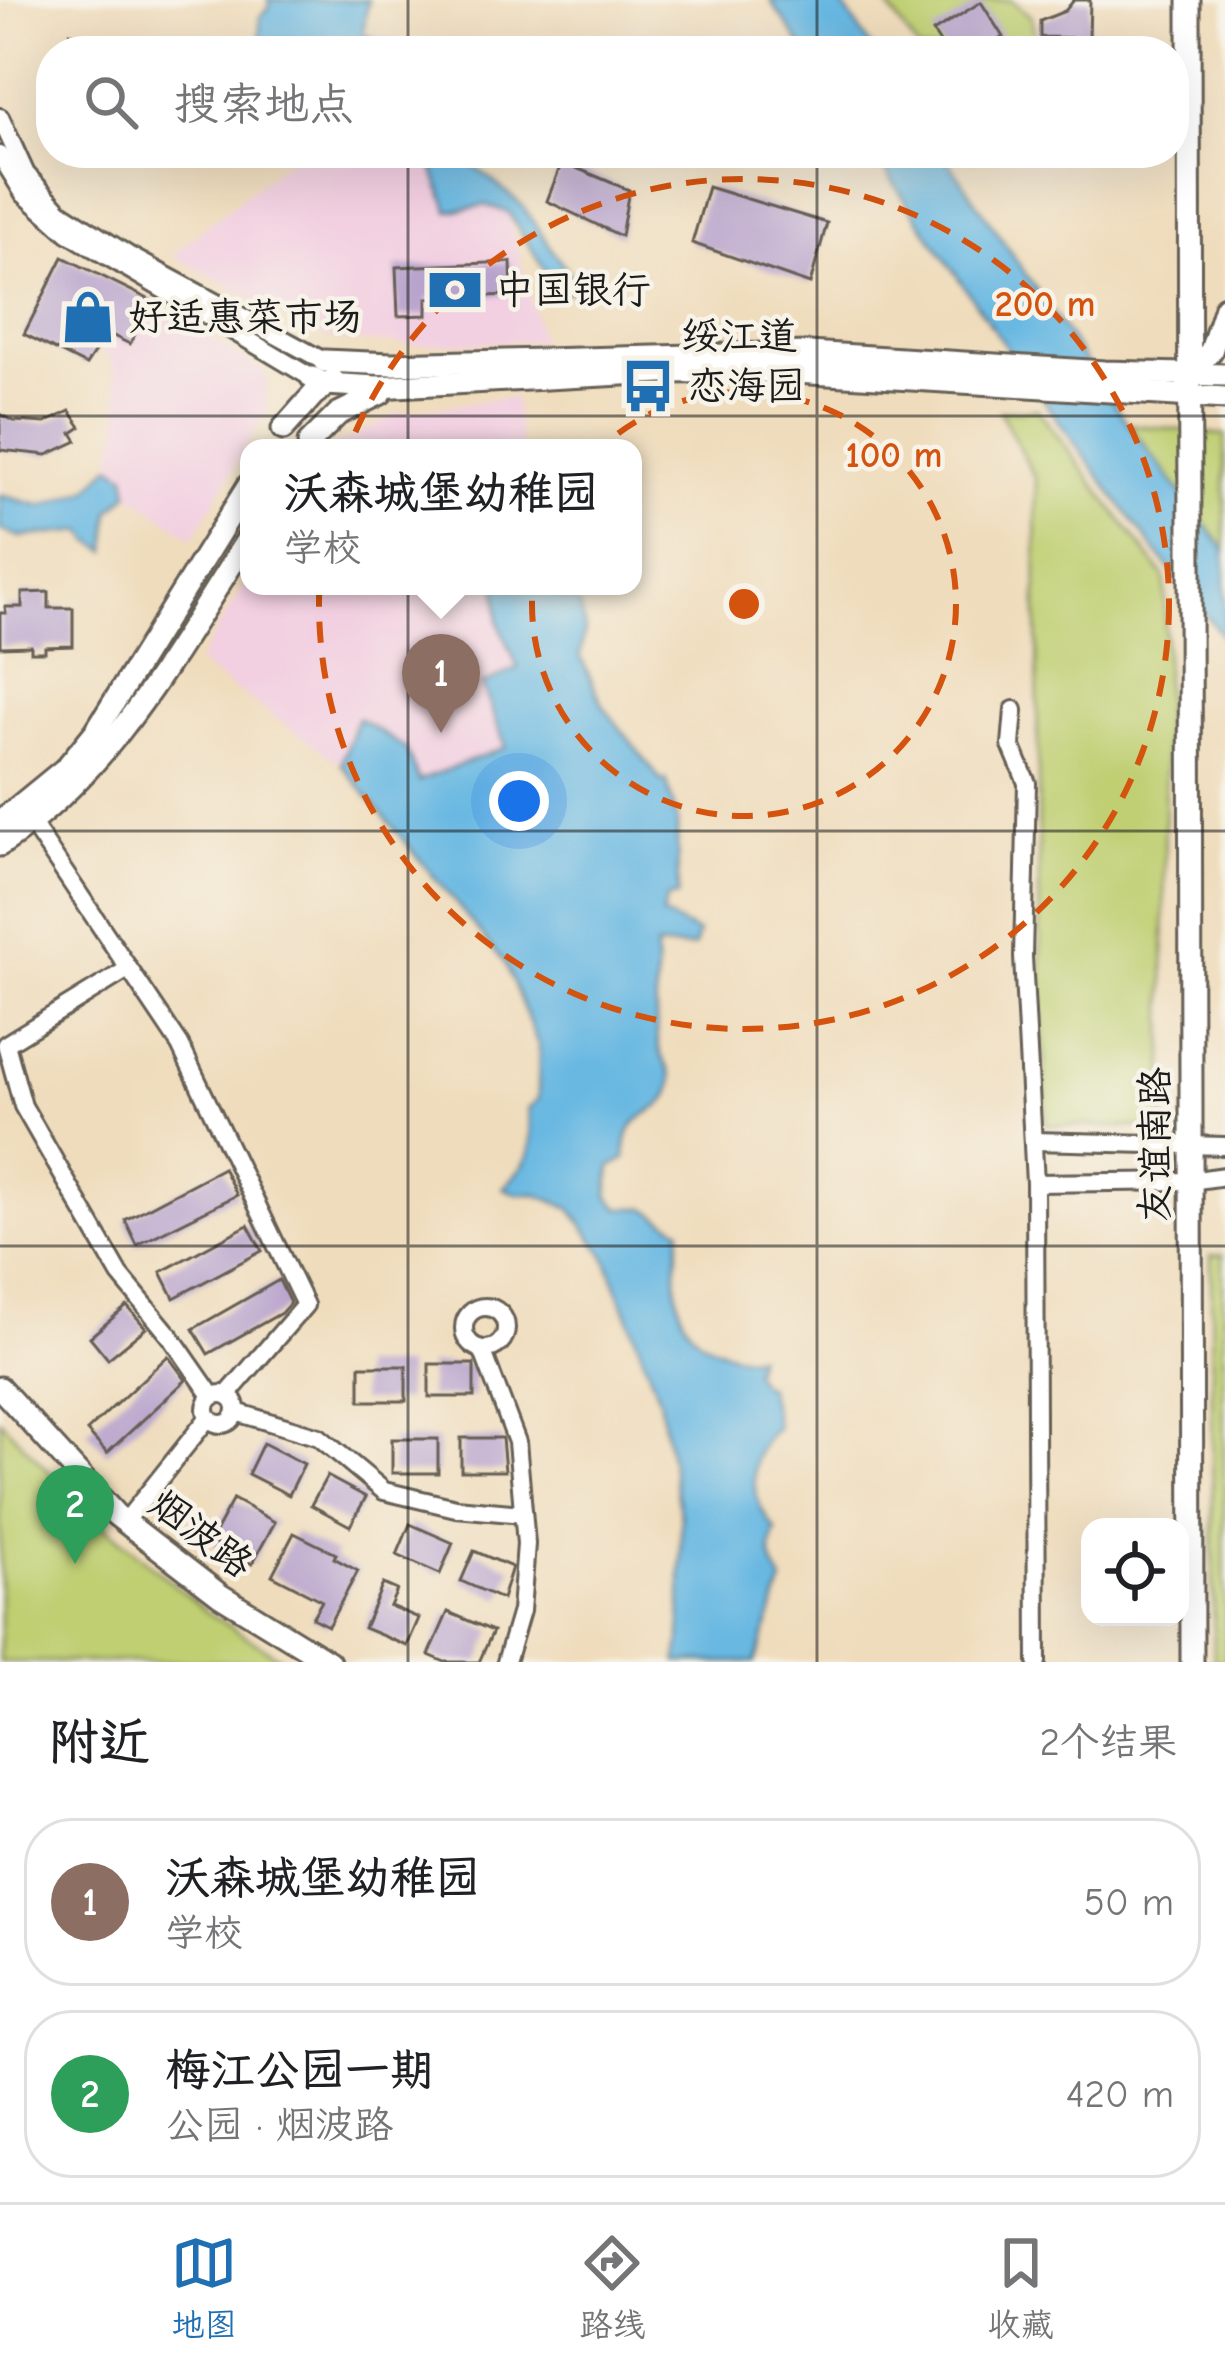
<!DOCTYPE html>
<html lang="zh">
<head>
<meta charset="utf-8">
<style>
  :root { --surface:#fff; --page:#f2f2f2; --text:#202124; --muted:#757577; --line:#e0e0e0; --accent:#1f6fb2 }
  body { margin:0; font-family:"Comic Neue","LXGW WenKai TC",sans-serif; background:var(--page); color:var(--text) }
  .controls { position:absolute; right:36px; bottom:36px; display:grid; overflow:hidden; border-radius:24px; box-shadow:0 12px 48px #0002 }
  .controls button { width:108px; height:108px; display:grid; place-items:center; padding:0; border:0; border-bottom:3px solid var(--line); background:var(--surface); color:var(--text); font:60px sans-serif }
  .you { position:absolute; left:519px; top:801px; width:42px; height:42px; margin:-30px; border:9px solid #fff; border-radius:50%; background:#1a73e8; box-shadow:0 0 0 18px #1a73e833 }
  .badge { display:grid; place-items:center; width:78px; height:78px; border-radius:50%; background:var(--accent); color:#fff; font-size:39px; font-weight:700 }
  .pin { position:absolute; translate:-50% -99px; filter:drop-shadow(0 3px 6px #0008) }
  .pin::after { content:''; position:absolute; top:63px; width:42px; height:36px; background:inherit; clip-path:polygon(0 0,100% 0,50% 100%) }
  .popup { position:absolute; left:240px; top:439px; width:402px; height:156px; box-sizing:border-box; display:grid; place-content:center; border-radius:24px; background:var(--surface); filter:drop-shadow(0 3px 9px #0005); font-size:39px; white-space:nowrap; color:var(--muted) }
  .popup b { font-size:45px; color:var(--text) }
  .popup::after { content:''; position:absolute; left:50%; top:100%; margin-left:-24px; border:24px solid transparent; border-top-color:var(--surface) }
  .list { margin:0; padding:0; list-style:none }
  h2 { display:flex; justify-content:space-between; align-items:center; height:156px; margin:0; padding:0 48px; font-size:51px }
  h2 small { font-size:39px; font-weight:400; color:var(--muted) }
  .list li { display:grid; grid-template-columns:78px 1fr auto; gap:36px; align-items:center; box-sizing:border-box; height:168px; margin:0 24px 24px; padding:0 24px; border:3px solid var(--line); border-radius:48px }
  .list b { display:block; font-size:45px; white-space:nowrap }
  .list p { margin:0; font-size:39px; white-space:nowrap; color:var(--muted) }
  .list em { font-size:39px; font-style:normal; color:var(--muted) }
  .icon { flex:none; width:66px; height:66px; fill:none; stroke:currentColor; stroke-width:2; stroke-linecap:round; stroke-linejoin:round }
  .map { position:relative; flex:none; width:1225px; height:1662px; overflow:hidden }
  .search { position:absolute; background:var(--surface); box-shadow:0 12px 48px #0002; left:36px; right:36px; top:36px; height:132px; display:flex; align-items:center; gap:30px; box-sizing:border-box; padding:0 42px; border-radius:48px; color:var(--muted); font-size:45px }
  .sheet { height:540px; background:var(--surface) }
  nav { display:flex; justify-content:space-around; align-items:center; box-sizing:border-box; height:168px; border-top:3px solid var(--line); background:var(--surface); font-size:33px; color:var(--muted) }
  nav a { display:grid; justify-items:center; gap:6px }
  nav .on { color:var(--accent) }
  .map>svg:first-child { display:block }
</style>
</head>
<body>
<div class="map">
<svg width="1225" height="1662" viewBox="0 0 1225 1662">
  <rect width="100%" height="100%" fill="#f7f3e8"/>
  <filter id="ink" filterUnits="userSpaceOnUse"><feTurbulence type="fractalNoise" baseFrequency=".00833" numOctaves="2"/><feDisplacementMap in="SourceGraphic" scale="24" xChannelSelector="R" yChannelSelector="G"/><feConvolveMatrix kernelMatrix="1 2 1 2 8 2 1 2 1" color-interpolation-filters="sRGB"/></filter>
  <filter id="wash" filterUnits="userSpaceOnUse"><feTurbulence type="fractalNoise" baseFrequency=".004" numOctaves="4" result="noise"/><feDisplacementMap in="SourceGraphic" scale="48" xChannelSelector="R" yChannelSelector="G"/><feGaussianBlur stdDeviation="2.7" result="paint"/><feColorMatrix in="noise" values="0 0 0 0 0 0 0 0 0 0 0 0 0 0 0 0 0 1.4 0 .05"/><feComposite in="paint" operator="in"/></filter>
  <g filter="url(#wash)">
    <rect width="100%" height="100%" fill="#efdcbc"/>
    <g fill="#f2cfe1">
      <polygon points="321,153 427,153 449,211 486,205 508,212 541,341 412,345 326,338 172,255 293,156"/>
      <polygon points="152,301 262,370 267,380 267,411 193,538 129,493 126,475 111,465 119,423 119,392 110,359 96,345"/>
      <polygon points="514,397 521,448 331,448 399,413"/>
      <polygon points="249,577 249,586 497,586 499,623 518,668 506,747 419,781 354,724 341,764 197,663"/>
    </g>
    <g fill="#bfcf72" stroke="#6e7647" stroke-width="3">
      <polygon points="884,0 1011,0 1031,16 1038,51 919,51"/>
      <polygon points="1037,409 1165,578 1164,1128 1046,1125 1039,886 1036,480 1000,411"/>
      <polygon points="1128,424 1225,435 1225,550"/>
      <polygon points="1223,1255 1225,1662 1214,1662 1211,1256"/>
      <polygon points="0,1420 92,1516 207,1612 287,1662 0,1662"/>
    </g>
    <g fill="#67b8e2" stroke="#426a7f" stroke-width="3">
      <polygon points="268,0 368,0 363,33 397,51 267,51 260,45 260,17 270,7"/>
      <polygon points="770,0 839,0 874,51 805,51"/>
      <polygon points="427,153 458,153 521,204 576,284 573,291 559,292 508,212 486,205 449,211"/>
      <path d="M874,153H943L1128,424L1225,550V639C1099,483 985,320 874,153Z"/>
      <polygon points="111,465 126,475 129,493 110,511 107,551 91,541 84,531 20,537 0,530 0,495 42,506 88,490"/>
      <path d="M497,586H538L580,604L585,629L580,656L604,707L662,782L666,780L677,818L678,896L667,898L662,915L698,933L694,947H656C657,974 653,1027 660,1051C664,1067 678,1074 669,1094C658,1120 626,1104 625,1159L611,1167L608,1196L619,1208H645L681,1229C674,1274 667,1333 721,1350C734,1354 745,1360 757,1355L753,1371L760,1383L767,1387L777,1427C744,1455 749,1500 776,1530C767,1552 770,1563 783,1582L755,1662H677L681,1642V1518L659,1398L605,1255L571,1209L536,1194H517L503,1188C534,1157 534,1152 528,1109L538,1099L539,1047L505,963L341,764L358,718L406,749L419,781L506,747L482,685L518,668L499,623Z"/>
    </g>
    <g id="blocks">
      <g fill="#b8a3cc">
        <polygon points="1074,0 1090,0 1089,38 1040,37 1040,21 1065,11"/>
        <polygon points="981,2 1003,37 980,51 945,51 933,32"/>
        <polygon points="70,33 138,45 138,51 64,51"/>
        <polygon points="562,162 629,190 621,236 547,201"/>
        <polygon points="708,187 827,223 810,284 692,243"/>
        <polygon points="63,257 152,301 130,344 107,333 86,365 24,334"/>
        <polygon points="511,262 512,295 427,298 427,315 398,316 396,267"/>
        <polygon points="70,411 81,427 72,433 77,441 47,455 0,450 0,414 14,421 45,423"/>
        <polygon points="49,592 49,608 73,608 73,646 45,647 45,652 31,652 31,646 0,647 0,613 6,613 5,607 22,607 22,593"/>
        <polygon points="223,1168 237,1195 137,1245 125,1220"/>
        <polygon points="248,1225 262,1251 174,1298 161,1272"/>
        <polygon points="279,1280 290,1303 281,1313 208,1354 193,1329"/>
        <polygon points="127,1306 146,1328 108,1359 90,1337"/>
        <polygon points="168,1356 186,1380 107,1453 87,1431"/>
        <rect x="429" y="1364" width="45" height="33"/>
        <rect x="360" y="1366" width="46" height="35"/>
        <polygon points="461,1438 502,1438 505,1471 461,1471"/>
        <rect x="392" y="1439" width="46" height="34"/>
        <polygon points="263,1443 304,1464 289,1495 248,1474"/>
        <polygon points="327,1476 366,1497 350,1526 311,1505"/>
        <polygon points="233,1499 275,1522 252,1564 210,1541"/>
        <polygon points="410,1524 453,1543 440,1574 397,1555"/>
        <polygon points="294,1533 336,1554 334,1558 358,1571 328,1626 312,1618 322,1601 272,1575"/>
        <polygon points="474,1551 512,1567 502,1599 461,1581"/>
        <polygon points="383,1584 397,1590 390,1606 419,1618 407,1646 364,1628"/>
        <polygon points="448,1612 493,1631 479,1662 445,1662 429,1655"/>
      </g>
    </g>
  </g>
  <g filter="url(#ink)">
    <use href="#blocks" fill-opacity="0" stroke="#665f54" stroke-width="3"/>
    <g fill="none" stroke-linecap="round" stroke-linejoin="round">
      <defs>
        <g id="minor">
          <polyline points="0,117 26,174 60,211 128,255 324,361"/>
          <polyline points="0,155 24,194 68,233 312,378"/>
          <polyline points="1014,710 1011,745 1027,783 1023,957 1035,1183 1037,1662"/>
          <polyline points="32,824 180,1045 305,1305 227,1395"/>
          <polyline points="128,969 6,1044 23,1106 120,1275 171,1337 212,1396"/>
          <polyline points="1034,1141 1225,1146"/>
          <polyline points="1035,1183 1190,1181 1225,1176"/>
          <circle cx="485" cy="1328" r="21"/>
          <polyline points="482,1349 517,1442 526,1544 521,1611 506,1662"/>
          <circle cx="221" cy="1409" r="15"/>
          <polyline points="236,1412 319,1437 384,1491 456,1508 523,1514"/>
          <polyline points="125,1522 208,1418"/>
        </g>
        <g id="major">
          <polyline points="1189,0 1192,1662"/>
          <polyline points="324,361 392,364 809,353 1105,372 1225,375"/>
          <polyline points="312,378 325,384 377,387 661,372 778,371 1225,398"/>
          <polyline points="1185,378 1211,351 1225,307"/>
          <polyline points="283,429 313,395 333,380"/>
          <polyline points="309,443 338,414 381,393"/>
          <polyline points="0,822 66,768 96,731 249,485"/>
          <path d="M0,845C114,770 176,649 249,537"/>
          <polyline points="0,1388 116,1515 220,1595 329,1662"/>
        </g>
      </defs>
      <use href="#minor" stroke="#665f54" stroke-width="22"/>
      <use href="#major" stroke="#665f54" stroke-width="27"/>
      <use href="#minor" stroke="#fff" stroke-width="16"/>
      <use href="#major" stroke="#fff" stroke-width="21"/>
    </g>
  </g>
  <path fill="none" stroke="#1c1c1c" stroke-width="3" stroke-opacity="0.55" d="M408,0V51M817,0V51M408,153V1662M817,153V1662M0,416H1225M0,831H1225M0,1246H1225"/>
  <g fill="none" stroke="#d4530e" stroke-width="6" stroke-dasharray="21 15">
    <circle cx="744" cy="604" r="212"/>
    <circle cx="744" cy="604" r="425"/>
  </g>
  <defs>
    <symbol id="bank-bare" viewBox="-9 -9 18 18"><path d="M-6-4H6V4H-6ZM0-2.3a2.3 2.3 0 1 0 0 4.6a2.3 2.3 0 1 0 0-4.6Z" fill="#1f6fb2" stroke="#f7f3e8" stroke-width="2.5" paint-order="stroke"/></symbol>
    <symbol id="shop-bare" viewBox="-9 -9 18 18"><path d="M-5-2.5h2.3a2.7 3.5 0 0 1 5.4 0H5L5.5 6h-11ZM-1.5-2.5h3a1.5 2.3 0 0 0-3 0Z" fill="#1f6fb2" stroke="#f7f3e8" stroke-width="2.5" paint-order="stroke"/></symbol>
    <symbol id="bus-bare" viewBox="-9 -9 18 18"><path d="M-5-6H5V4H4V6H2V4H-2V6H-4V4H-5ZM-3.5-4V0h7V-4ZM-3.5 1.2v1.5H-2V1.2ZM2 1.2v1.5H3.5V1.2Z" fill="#1f6fb2" stroke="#f7f3e8" stroke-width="2.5" paint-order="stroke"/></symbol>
  </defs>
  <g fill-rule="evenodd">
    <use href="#bank-bare" x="417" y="252" width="76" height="76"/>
    <use href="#shop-bare" x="50" y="279" width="76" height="76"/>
    <use href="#bus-bare" x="610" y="348" width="76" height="76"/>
  </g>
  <g text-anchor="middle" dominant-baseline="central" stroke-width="9" stroke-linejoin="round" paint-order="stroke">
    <g font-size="39" fill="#1c1c1c" stroke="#f7f3e8" text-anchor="start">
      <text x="495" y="290">中国银行</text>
      <text x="128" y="317">好适惠菜市场</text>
      <text x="688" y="386">恋海园</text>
    </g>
    <g font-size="39" fill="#1c1c1c" stroke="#f7f3e8">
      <text x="739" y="336">绥江道</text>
      <text transform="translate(1155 1145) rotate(-90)">友谊南路</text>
      <text transform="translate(201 1534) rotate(37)">烟波路</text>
    </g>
  </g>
  <circle cx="744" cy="604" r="18" fill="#d4530e" stroke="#f7f3e8" stroke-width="6"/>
  <g font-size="36" text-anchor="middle" font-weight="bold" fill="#d4530e" stroke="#f7f3e8" stroke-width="9" stroke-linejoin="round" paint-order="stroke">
    <text x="1045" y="316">200 m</text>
    <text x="894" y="467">100 m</text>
  </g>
</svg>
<div class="controls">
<button><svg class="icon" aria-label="locate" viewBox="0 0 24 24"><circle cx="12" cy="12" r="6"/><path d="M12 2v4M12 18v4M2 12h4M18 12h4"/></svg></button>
</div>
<div class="you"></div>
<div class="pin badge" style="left:441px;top:733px;background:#8d6e63">1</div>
<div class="popup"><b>沃森城堡幼稚园</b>学校</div>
<div class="pin badge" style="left:75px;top:1564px;background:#2e9e5b">2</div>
<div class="search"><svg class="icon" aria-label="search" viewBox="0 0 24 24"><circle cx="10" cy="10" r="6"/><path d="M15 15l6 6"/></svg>搜索地点</div>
</div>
<section class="sheet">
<h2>附近<small>2个结果</small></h2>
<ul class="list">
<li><span class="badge" style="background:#8d6e63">1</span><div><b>沃森城堡幼稚园</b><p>学校</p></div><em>50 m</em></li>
<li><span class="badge" style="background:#2e9e5b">2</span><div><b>梅江公园一期</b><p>公园 · 烟波路</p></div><em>420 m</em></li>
</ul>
</section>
<nav>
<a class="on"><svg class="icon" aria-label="map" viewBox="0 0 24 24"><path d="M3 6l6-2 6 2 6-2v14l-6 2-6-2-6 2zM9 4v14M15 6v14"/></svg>地图</a>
<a><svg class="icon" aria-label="directions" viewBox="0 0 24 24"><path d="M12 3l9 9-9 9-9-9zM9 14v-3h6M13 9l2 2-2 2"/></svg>路线</a>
<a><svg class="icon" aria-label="saved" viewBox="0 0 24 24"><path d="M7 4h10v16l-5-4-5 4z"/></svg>收藏</a>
</nav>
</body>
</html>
